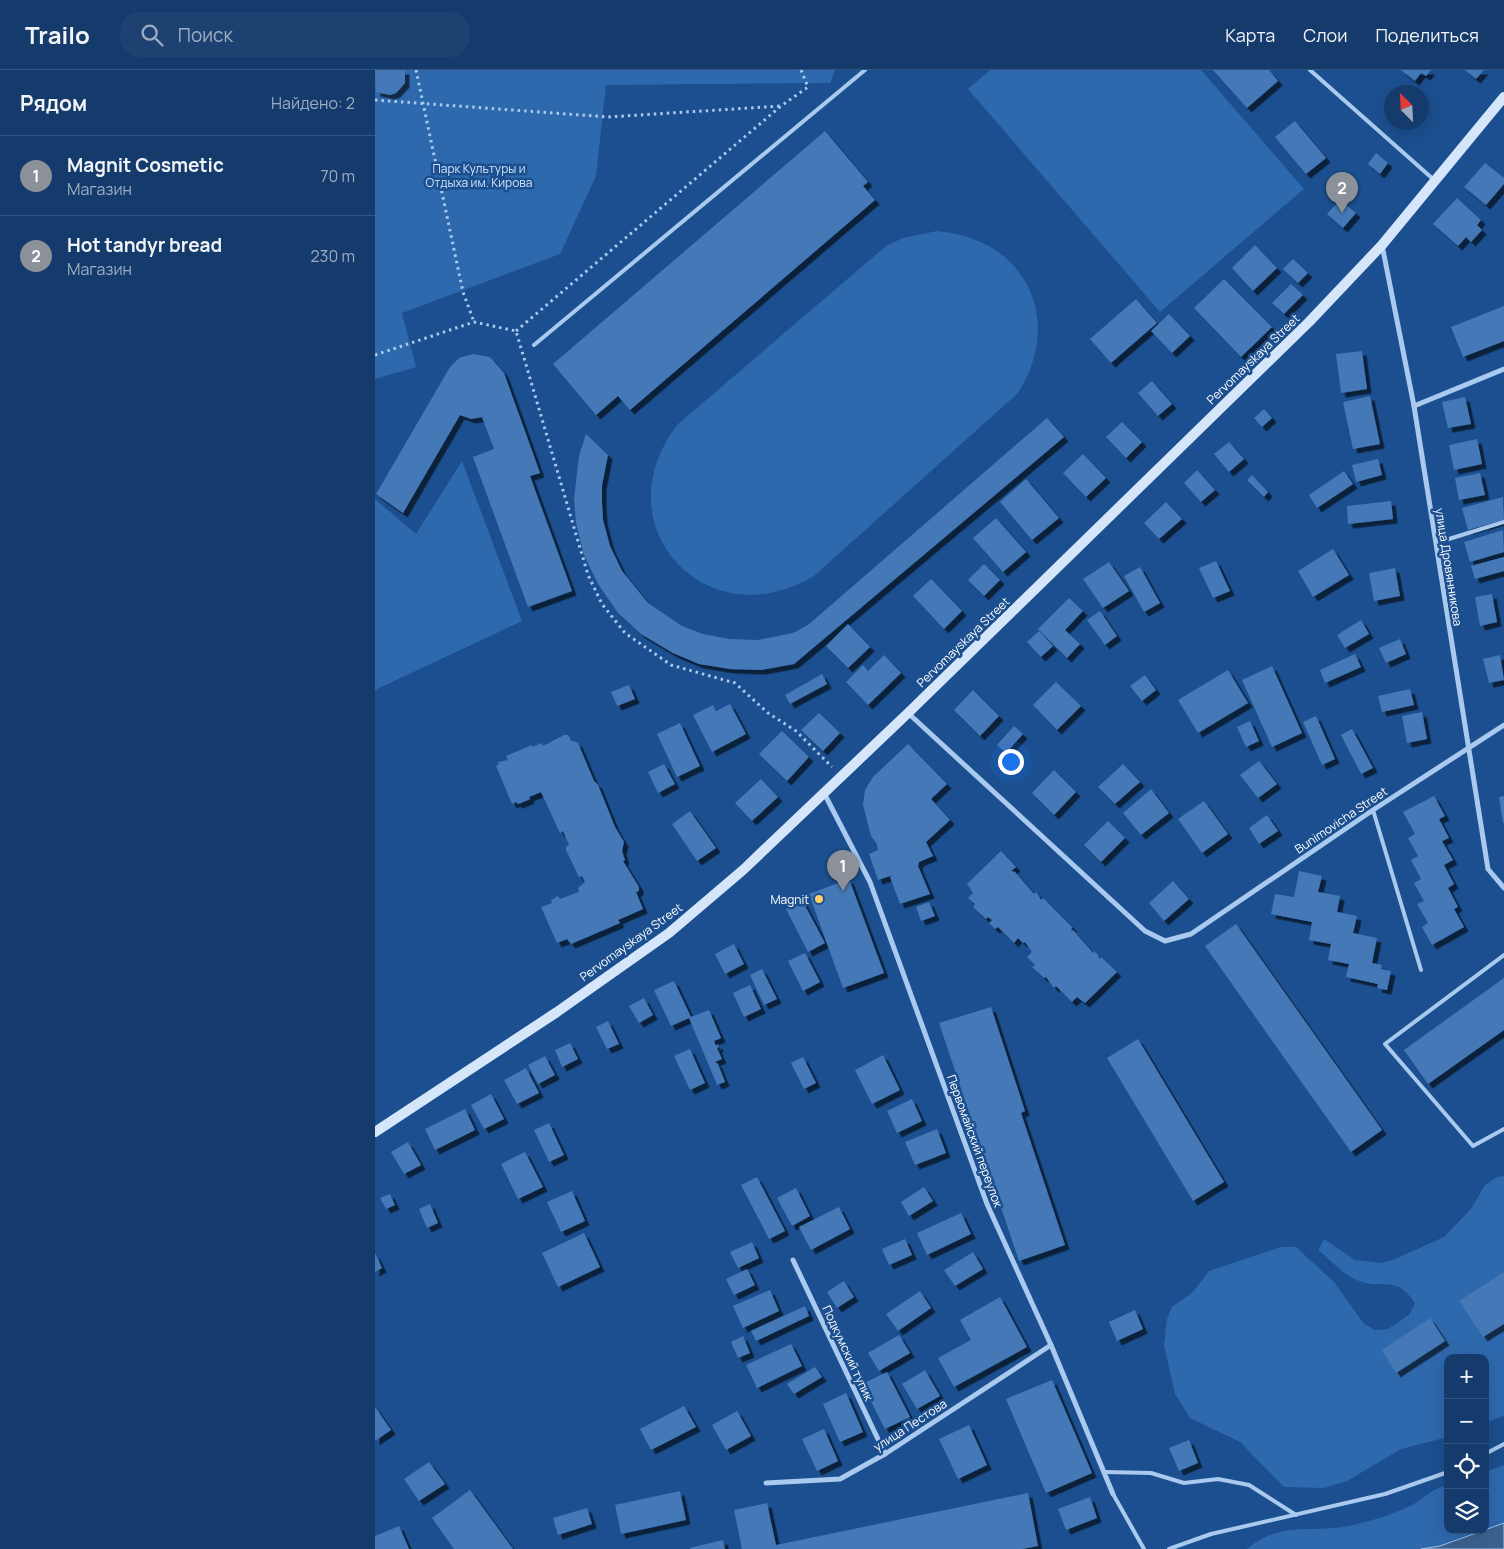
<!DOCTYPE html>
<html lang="ru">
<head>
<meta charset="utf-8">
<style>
  :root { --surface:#143b6b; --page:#1d4271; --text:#f1f3f6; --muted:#9dadc1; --line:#33557e; --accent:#8c9099 }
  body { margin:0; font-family:Manrope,sans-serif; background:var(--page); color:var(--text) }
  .controls { position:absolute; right:15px; bottom:15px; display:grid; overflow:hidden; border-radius:10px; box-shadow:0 5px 20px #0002 }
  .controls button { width:45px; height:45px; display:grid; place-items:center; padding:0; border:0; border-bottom:1px solid var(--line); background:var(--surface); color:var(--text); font:25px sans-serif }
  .compass { position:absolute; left:1009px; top:15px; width:45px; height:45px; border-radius:50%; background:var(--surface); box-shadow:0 5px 20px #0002; rotate:336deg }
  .you { position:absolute; left:635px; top:691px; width:18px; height:18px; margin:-12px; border:4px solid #fff; border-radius:50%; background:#1a73e8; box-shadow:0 0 0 8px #1a73e833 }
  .badge { display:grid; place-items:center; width:32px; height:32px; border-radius:50%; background:var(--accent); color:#fff; font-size:16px; font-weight:700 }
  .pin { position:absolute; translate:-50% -41px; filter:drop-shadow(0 1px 2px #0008) }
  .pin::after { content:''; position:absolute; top:26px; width:18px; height:15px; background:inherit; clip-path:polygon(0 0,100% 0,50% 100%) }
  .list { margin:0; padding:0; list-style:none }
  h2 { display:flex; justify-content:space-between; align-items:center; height:65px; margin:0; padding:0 20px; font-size:21px }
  h2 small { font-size:16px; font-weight:400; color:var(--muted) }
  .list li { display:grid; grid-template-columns:32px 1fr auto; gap:15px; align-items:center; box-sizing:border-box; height:80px; padding:0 20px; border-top:1px solid var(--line) }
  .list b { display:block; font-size:19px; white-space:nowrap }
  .list p { margin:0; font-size:16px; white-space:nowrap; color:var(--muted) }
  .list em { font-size:16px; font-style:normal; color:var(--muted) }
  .icon { flex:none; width:28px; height:28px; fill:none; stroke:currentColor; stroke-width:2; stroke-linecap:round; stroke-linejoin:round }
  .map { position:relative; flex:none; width:1129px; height:1479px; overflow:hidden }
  header { display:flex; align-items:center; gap:30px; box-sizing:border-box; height:70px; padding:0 25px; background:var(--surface); border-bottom:1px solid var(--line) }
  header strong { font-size:24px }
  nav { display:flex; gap:28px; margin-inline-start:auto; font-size:18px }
  .search { width:350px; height:45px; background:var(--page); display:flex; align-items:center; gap:12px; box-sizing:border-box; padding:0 18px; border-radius:20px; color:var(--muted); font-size:19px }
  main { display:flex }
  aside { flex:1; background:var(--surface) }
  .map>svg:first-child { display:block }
</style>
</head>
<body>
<header>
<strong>Trailo</strong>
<div class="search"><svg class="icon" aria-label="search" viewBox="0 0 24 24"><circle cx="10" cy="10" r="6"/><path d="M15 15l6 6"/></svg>Поиск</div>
<nav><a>Карта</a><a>Слои</a><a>Поделиться</a></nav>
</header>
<main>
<aside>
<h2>Рядом<small>Найдено: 2</small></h2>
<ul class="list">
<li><span class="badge">1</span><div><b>Magnit Cosmetic</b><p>Магазин</p></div><em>70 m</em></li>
<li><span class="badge">2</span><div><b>Hot tandyr bread</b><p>Магазин</p></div><em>230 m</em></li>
</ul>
</aside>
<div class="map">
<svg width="1129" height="1479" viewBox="0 0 1129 1479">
  <defs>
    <filter id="shadow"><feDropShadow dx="4.5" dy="4.5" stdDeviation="0" flood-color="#0009"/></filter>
  </defs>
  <rect width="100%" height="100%" fill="#1b4f8f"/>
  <g fill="#2e69ad">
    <polygon points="0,0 460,0 455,13 231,15 221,106 185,184 27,243 41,297 0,309"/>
    <polygon points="615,0 826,0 929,119 785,242 593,19"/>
    <path d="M562,161C650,168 690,249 643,323L439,506C329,571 225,453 303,354L511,176L528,168Z"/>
    <polygon points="87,391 147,551 0,620 0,429 41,464"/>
    <path d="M1129,1106V1346L1110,1353V1288H1073V1367L1026,1379L972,1411L949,1418L909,1417L865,1372L815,1348L800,1324L789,1275L792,1249L797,1237L818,1222L834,1201L906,1177H921L959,1212L989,1254L1000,1260L1013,1259L1034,1245L1040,1233C1020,1204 1010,1220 984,1211C969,1206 956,1190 943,1180L949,1169L980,1190L1006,1193L1018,1190L1069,1167L1096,1139L1110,1115L1122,1107Z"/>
    <polygon points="1129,1395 1129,1453 1110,1459 1110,1402"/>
    <path d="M1073,1415V1460H1108L1065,1476L1046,1479H872C905,1450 939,1464 978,1455C996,1451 1020,1444 1037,1435C1050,1428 1057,1418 1073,1415Z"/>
  </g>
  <polygon fill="#3c6290" stroke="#9cc4f0" points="1129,1453 1129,1479 1046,1479 1065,1476"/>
  <g fill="#4478b7" filter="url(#shadow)">
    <polygon points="0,0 30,0 30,13 21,23 15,25 1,22"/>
    <polygon points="838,0 894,0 903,11 872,38"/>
    <polygon points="1026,0 1056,0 1051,6 1046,3 1040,11"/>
    <polygon points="1090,0 1109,0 1101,9"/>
    <polygon points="920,51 951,88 931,104 900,67"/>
    <polygon points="450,61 493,112 488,116 500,130 255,340 243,326 221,345 178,294"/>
    <polygon points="1001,83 1013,93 1005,104 993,94"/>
    <polygon points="1110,93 1129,108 1129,114 1111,135 1089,117"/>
    <polygon points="1082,128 1106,150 1102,155 1107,160 1096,172 1091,167 1083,176 1058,154"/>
    <polygon points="965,130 981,143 968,158 952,144"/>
    <polygon points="880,175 902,198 878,221 857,198"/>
    <polygon points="918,189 933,203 923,213 908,199"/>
    <polygon points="849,209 897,257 866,287 819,238"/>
    <polygon points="916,214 928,225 909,244 897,233"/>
    <polygon points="761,229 782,253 736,293 715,269"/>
    <polygon points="1129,236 1129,271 1088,287 1076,257"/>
    <polygon points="794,244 815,266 797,283 776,261"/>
    <polygon points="987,281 992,319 966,323 961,284"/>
    <polygon points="98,284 115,287 129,303 165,403 155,406 197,521 153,537 98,387 119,379 107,347 96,349 85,345 28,443 1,424 75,297 84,288"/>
    <polygon points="777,311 797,334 783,346 763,323"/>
    <polygon points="995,326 1005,374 978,379 968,332"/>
    <polygon points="1090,327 1096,354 1073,358 1067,332"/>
    <polygon points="889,339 897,348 887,357 879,348"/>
    <polygon points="672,348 689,367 419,594 386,600 355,599 324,594 298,583 266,564 243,543 223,514 209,485 201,453 199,429 204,386 211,364 233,385 227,415 227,433 228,450 235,476 247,501 273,533 307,556 328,564 354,569 383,570 418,563 433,555"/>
    <polygon points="747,352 767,372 751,388 731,367"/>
    <polygon points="1102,369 1107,394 1079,400 1074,375"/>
    <polygon points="854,372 869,389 854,402 839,384"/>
    <polygon points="708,384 731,408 711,427 688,403"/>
    <polygon points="1003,389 1007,405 981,412 977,395"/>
    <polygon points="822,400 840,420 826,432 809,413"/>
    <polygon points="969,401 978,414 942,438 934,425"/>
    <polygon points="1105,403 1110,425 1084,430 1080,408"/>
    <polygon points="877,405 893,422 889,427 872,410"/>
    <polygon points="651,409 684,448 657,470 625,432"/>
    <polygon points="1128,427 1129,450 1093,460 1087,438"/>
    <polygon points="1016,431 1018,449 973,454 972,436"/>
    <polygon points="791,432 807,449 784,469 769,453"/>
    <polygon points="621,448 651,482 628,502 598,468"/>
    <polygon points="1128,460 1129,482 1095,492 1089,472"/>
    <polygon points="958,479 974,505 938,527 923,501"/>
    <polygon points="1129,487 1129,501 1100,509 1096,496"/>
    <polygon points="841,491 855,521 838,528 824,498"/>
    <polygon points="734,492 754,521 728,538 708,509"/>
    <polygon points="609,494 625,510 609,526 593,510"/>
    <polygon points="765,497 785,533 769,542 749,506"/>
    <polygon points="1020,498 1025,526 999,531 994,503"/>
    <polygon points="556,509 587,541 569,559 538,526"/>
    <polygon points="1117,524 1122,552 1105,556 1100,527"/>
    <polygon points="694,528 708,541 690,560 705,574 692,588 663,559"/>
    <polygon points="725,541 742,566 730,575 712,550"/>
    <polygon points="986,550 994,564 970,578 962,565"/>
    <polygon points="473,554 495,577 473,598 451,576"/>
    <polygon points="664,561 678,576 666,587 652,572"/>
    <polygon points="1025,569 1031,584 1011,593 1004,578"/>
    <polygon points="980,584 986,597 950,613 945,600"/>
    <polygon points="509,585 526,603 493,635 471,612 488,595 493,601"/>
    <polygon points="1125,585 1129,610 1114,613 1108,589"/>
    <polygon points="897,596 927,663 897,677 867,610"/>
    <polygon points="853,600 873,633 823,663 803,630"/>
    <polygon points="447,604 452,614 415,634 410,625"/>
    <polygon points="770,605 781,620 767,631 755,616"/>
    <polygon points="681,612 706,636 682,660 658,635"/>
    <polygon points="254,615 260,629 242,636 236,622"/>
    <polygon points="1035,619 1039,635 1007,642 1003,626"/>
    <polygon points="598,620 624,646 605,666 579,640"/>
    <polygon points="355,634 371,664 337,682 318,645 338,635 341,641"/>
    <polygon points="1047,642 1052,669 1032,673 1027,646"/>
    <polygon points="444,643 465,663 448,681 426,660"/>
    <polygon points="941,646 960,689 947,695 928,652"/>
    <polygon points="875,651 884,671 871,677 862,657"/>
    <polygon points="305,653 325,696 302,707 282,664"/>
    <polygon points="639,656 648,664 631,683 622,675"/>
    <polygon points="977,659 998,698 986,704 966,665"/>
    <polygon points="407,661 434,687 412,711 384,684"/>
    <polygon points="189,665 193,665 196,670 203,673 219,711 223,715 240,757 249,772 247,781 250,790 248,791 264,817 264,821 261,822 268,839 243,850 245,853 196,874 192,869 182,873 166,837 177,833 176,830 183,826 185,829 204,822 203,818 210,812 207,806 204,807 191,780 191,777 194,775 188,761 185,763 166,722 154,727 155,729 153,730 143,734 141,732 137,734 121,696 124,694 123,692 133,690 131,686 157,675 157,677 167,673 168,676"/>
    <polygon points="533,674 572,714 556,729 575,750 551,772 558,786 544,792 543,796 555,824 525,834 515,807 518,805 503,810 494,784 503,780 502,774 496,766 488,735 490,720 498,707"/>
    <polygon points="884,691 902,714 883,728 865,705"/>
    <polygon points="289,694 300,714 283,723 273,702"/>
    <polygon points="748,694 765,712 740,734 723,717"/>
    <polygon points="679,700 701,722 679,745 657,723"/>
    <polygon points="386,709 403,727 377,751 360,733"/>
    <polygon points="776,719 794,743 766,765 748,743"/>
    <polygon points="1059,726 1070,746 1064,749 1074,768 1067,771 1078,790 1069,795 1079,814 1073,818 1083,837 1079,839 1089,857 1057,875 1047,857 1053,853 1042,834 1049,831 1039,813 1046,809 1036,790 1043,786 1033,768 1040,764 1028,742"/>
    <polygon points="1129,726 1129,753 1128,753 1124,727"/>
    <polygon points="829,731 853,764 827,783 803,749"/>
    <polygon points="315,741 341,778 322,791 297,754"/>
    <polygon points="892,745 903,761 884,774 874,758"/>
    <polygon points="733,751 750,768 726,792 709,775"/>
    <polygon points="626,781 641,797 636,801 640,802 659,824 661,822 666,830 668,828 697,857 696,861 698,860 718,883 719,881 724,886 724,889 726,887 742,902 710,933 702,927 697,932 681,916 679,918 671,907 669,908 657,897 660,895 652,887 657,882 650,872 648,873 643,868 639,873 623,857 620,859 614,853 617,850 613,847 611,849 598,837 600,834 593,828 598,823 592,814"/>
    <polygon points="924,801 947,806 943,822 965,826 962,842 982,846 978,863 1002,868 997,893 1007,895 1006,899 1016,901 1012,920 1002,918 1003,914 971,907 974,894 953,890 956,874 934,870 937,852 896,844 900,824 919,827"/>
    <polygon points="474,809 509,903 468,918 434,824"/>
    <polygon points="798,811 814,829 789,851 774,833"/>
    <polygon points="427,830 450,873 433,882 411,839"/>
    <polygon points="554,832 560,846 546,851 541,837"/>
    <polygon points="861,854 1007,1060 976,1082 830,876"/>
    <polygon points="359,874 369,894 350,904 340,884"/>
    <polygon points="430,883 445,912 428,921 413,891"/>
    <polygon points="387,899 402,929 389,935 375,905"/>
    <polygon points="1129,908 1129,960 1053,1014 1029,980"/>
    <polygon points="299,911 316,947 334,940 346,968 339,971 341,976 343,974 344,977 342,978 347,989 340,992 343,994 350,1012 342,1015 314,948 296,956 279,920"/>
    <polygon points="375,915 386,939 369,947 358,923"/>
    <polygon points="269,928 278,945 264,953 254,936"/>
    <polygon points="616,937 650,1041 646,1043 690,1175 644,1191 564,953"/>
    <polygon points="233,951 244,974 232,979 221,957"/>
    <polygon points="763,969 849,1112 818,1131 732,988"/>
    <polygon points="195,973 203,989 187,997 180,980"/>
    <polygon points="315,979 330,1013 315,1020 299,986"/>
    <polygon points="508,985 525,1020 497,1034 480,1000"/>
    <polygon points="170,986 180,1005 163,1014 153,995"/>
    <polygon points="428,987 441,1013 429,1019 416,993"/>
    <polygon points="151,998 164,1023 142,1034 129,1010"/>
    <polygon points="116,1024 129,1049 109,1059 96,1035"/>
    <polygon points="537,1029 547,1051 522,1063 512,1041"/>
    <polygon points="90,1039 100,1060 60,1080 50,1059"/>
    <polygon points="174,1053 189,1085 174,1092 159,1060"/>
    <polygon points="562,1059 571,1083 540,1095 530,1072"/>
    <polygon points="33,1072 46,1095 29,1104 16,1082"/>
    <polygon points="150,1082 168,1117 143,1129 126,1094"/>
    <polygon points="382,1107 410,1161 394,1169 366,1115"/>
    <polygon points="549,1117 558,1131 534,1146 526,1132"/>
    <polygon points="421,1118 435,1146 417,1156 402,1128"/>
    <polygon points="197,1121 210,1151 186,1162 172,1132"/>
    <polygon points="15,1124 20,1135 11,1139 5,1128"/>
    <polygon points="55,1134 63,1153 52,1158 44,1139"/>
    <polygon points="464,1137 475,1159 436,1180 424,1157"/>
    <polygon points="586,1143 596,1164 552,1185 542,1163"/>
    <polygon points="209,1163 225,1197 183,1217 167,1183"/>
    <polygon points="530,1169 537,1185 514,1195 507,1179"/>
    <polygon points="377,1172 384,1188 363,1198 355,1182"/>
    <polygon points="598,1182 608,1199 580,1216 569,1200"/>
    <polygon points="0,1183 7,1198 0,1202"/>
    <polygon points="372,1199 380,1215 359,1225 351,1209"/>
    <polygon points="1129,1202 1129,1254 1108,1267 1084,1231"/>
    <polygon points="469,1211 479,1227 462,1238 452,1222"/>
    <polygon points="395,1220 404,1241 368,1258 358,1236"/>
    <polygon points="545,1221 556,1238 523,1261 511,1244"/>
    <polygon points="625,1227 652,1277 579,1317 563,1288 596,1270 585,1250"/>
    <polygon points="430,1236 434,1246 381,1271 376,1261"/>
    <polygon points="760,1240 768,1259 742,1271 734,1252"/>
    <polygon points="1055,1248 1070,1271 1021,1303 1007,1280"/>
    <polygon points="524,1265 535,1283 504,1301 493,1283"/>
    <polygon points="368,1266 375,1283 363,1288 356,1272"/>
    <polygon points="416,1274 427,1296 382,1318 371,1295"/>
    <polygon points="440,1297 447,1307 419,1324 412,1314"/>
    <polygon points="550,1300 565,1326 542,1339 527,1314"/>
    <polygon points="512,1302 535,1347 510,1359 487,1314"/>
    <polygon points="677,1310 717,1403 671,1423 631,1329"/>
    <polygon points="471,1323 488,1362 465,1372 448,1334"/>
    <polygon points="309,1336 321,1357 276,1380 265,1359"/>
    <polygon points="0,1337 16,1360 0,1371"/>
    <polygon points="362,1341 376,1366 351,1380 337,1355"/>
    <polygon points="594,1355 612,1395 583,1409 564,1369"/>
    <polygon points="449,1359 463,1391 442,1401 427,1369"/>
    <polygon points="814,1370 823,1393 804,1401 794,1378"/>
    <polygon points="54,1392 70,1414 44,1431 29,1409"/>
    <polygon points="95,1420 138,1479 79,1479 57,1448"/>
    <polygon points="305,1421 311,1450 246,1464 240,1435"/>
    <polygon points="653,1423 663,1476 647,1479 367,1479 359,1440 392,1433 401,1475"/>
    <polygon points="715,1427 722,1448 691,1460 683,1439"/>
    <polygon points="212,1438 217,1454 183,1465 178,1448"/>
    <polygon points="24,1456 34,1479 0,1479 0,1466"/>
    <polygon points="348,1470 350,1479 315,1479 315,1478"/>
  </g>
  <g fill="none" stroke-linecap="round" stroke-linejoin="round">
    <g stroke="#a9c9ee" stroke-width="3" stroke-dasharray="2.5 4" stroke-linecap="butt">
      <polyline points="41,0 88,222 99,252"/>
      <polyline points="0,30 233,47 406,36"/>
      <polyline points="141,261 406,36 433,17 426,0"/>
      <polyline points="0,285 99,252 141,261 213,505 227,534 250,563 296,595 360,613 393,643 421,661 457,697"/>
    </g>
    <g stroke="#a9c9ee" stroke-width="4">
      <polyline points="935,0 1058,109"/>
      <polyline points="159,275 490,0"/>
      <polyline points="1061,473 1129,452"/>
      <polyline points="998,740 1046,900"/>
      <polyline points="1129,885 1010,974 1098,1076 1129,1059"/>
      <polyline points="1110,1384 1129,1374"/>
      <polyline points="730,1402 776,1403 809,1413 843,1409 874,1415 921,1445"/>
      <polyline points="738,1424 769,1479"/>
      <polyline points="794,1479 836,1464 1010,1424 1073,1402"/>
    </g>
    <g stroke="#a9c9ee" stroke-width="5">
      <polyline points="1007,175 1039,336 1113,799 1129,818"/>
      <polyline points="1039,336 1129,299"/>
      <polyline points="533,643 770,861 790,871 816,864 998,740 1129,655"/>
      <polyline points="449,723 495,812 612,1134 676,1275 738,1424"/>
      <polyline points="418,1190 510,1384"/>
      <polyline points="391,1413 465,1409 510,1384 676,1275"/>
    </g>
    <polyline stroke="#d6e6fa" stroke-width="10" points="0,1062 182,942 294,863 368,800 533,643 934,252 1007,175 1129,27"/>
  </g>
  <circle fill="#ffd166" stroke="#1b4f8f" stroke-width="2" cx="444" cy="829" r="5"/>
  <g text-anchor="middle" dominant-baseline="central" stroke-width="5" stroke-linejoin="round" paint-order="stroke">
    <g font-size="12" fill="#cfe3fa" stroke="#1b4f8f">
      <text x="104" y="98">Парк Культуры и<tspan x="104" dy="14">Отдыха им. Кирова</tspan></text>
    </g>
    <g font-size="12" fill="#fff" stroke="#1b4f8f">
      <text transform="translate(878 289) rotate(-44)">Pervomayskaya Street</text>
      <text transform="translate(1074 497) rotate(81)">улица Дровянникова</text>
      <text transform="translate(588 572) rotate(-44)">Pervomayskaya Street</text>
      <text transform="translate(966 750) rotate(-34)">Bunimovicha Street</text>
      <text transform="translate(256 872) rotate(-36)">Pervomayskaya Street</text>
      <text transform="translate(600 1071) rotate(70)">Первомайский переулок</text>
      <text transform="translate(473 1283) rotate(65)">Подкумский тупик</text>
      <text transform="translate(535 1355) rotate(-33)">улица Пестова</text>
    </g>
    <g font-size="12" fill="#fff" stroke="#1b4f8f" text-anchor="end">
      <text x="434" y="829">Magnit</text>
    </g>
  </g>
</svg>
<div class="controls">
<button>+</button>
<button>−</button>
<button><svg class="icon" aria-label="locate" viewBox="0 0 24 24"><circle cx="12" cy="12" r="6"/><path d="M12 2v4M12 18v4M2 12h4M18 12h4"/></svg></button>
<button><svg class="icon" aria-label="layers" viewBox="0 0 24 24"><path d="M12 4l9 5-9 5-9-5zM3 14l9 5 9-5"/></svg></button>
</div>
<svg class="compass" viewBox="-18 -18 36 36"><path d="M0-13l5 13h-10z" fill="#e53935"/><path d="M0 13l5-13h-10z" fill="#9dadc1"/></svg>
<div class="you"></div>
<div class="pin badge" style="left:468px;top:821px">1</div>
<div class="pin badge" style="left:967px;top:143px">2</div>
</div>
</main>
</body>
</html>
